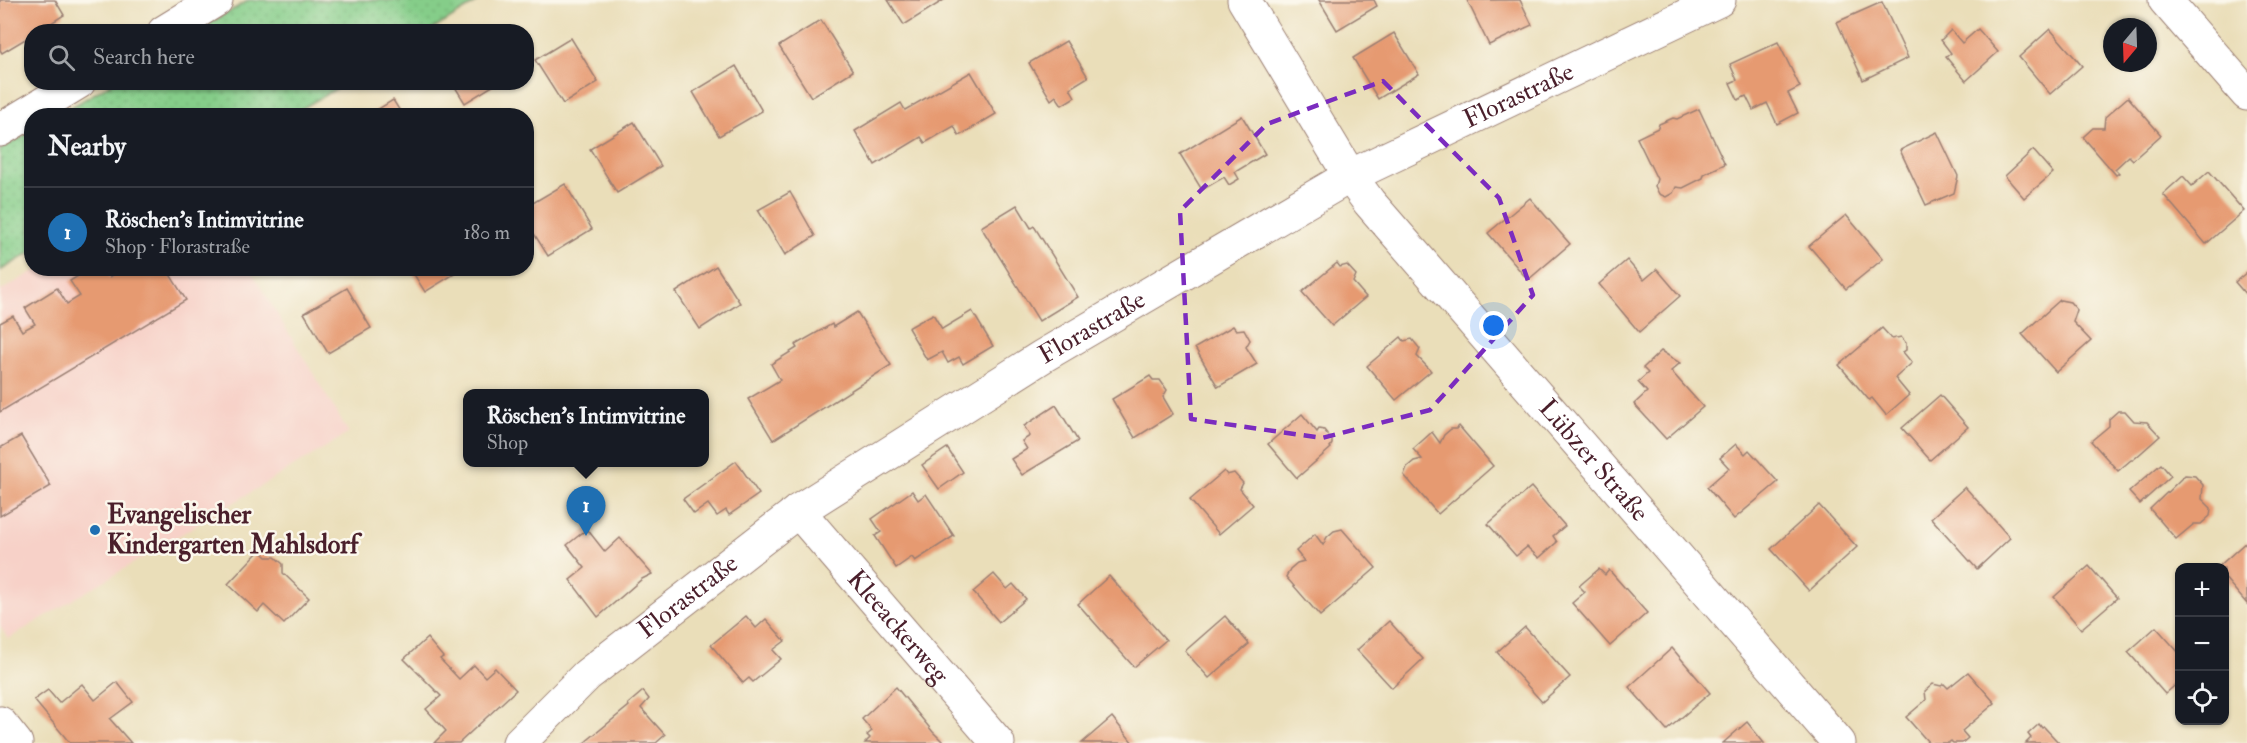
<!DOCTYPE html>
<html lang="en">
<head>
<meta charset="utf-8">
<style>
  :root { --surface:#171b24; --page:#242831; --text:#f1f3f6; --muted:#9ea1a6; --line:#363941; --accent:#1f6fb2 }
  body { margin:0; font-family:"IM FELL Double Pica",serif; background:var(--page); color:var(--text) }
  .controls { position:absolute; right:18px; bottom:18px; display:grid; overflow:hidden; border-radius:12px; box-shadow:0 2px 4px #0004 }
  .controls button { width:54px; height:54px; display:grid; place-items:center; padding:0; border:0; border-bottom:2px solid var(--line); background:var(--surface); color:var(--text); font:30px sans-serif }
  .compass { position:absolute; left:2103px; top:18px; width:54px; height:54px; border-radius:50%; background:var(--surface); box-shadow:0 2px 4px #0004; rotate:199deg }
  .you { position:absolute; left:1494px; top:326px; width:21px; height:21px; margin:-15px; border:4px solid #fff; border-radius:50%; background:#1a73e8; box-shadow:0 0 0 9px #1a73e833 }
  .badge { display:grid; place-items:center; width:39px; height:39px; border-radius:50%; background:var(--accent); color:#fff; font-size:20px; font-weight:700 }
  .pin { position:absolute; translate:-50% -50px; filter:drop-shadow(0 2px 3px #0008) }
  .pin::after { content:''; position:absolute; top:32px; width:21px; height:18px; background:inherit; clip-path:polygon(0 0,100% 0,50% 100%) }
  .popup { position:absolute; left:463px; top:389px; width:246px; height:78px; box-sizing:border-box; display:grid; place-content:center; border-radius:12px; background:var(--surface); filter:drop-shadow(0 2px 4px #0005); font-size:20px; white-space:nowrap; color:var(--muted) }
  .popup b { font-size:22px; color:var(--text) }
  .popup::after { content:''; position:absolute; left:50%; top:100%; margin-left:-12px; border:12px solid transparent; border-top-color:var(--surface) }
  .list { margin:0; padding:0; list-style:none }
  h2 { display:flex; justify-content:space-between; align-items:center; height:78px; margin:0; padding:0 24px; font-size:26px }
  h2 small { font-size:20px; font-weight:400; color:var(--muted) }
  .list li { display:grid; grid-template-columns:39px 1fr auto; gap:18px; align-items:center; box-sizing:border-box; height:90px; padding:0 24px; border-top:2px solid var(--line) }
  .list b { display:block; font-size:22px; white-space:nowrap }
  .list p { margin:0; font-size:20px; white-space:nowrap; color:var(--muted) }
  .list em { font-size:20px; font-style:normal; color:var(--muted) }
  .icon { flex:none; width:33px; height:33px; fill:none; stroke:currentColor; stroke-width:2; stroke-linecap:round; stroke-linejoin:round }
  .map { position:relative; flex:none; width:2247px; height:743px; overflow:hidden }
  .search { position:absolute; background:var(--surface); box-shadow:0 2px 4px #0004; left:24px; top:24px; width:510px; height:66px; display:flex; align-items:center; gap:15px; box-sizing:border-box; padding:0 21px; border-radius:24px; color:var(--muted); font-size:22px }
  .panel { position:absolute; background:var(--surface); box-shadow:0 2px 4px #0004; left:24px; top:108px; width:510px; height:168px; border-radius:24px }
  .map>svg:first-child { display:block }
</style>
</head>
<body>
<div class="map">
<svg width="2247" height="743" viewBox="0 0 2247 743">
  <defs>
    <pattern id="grass-dots" width="8" height="8" patternUnits="userSpaceOnUse" patternTransform="scale(1.5)"><rect width="8" height="8" fill="#85cd89"/><path d="M2 2h.1M6 6h.1" fill="none" stroke="#74b076" stroke-width="1.8" stroke-linecap="round"/></pattern>
  </defs>
  <rect width="100%" height="100%" fill="#fbf7ec"/>
  <filter id="ink" filterUnits="userSpaceOnUse"><feTurbulence type="fractalNoise" baseFrequency=".0167" numOctaves="2"/><feDisplacementMap in="SourceGraphic" scale="12" xChannelSelector="R" yChannelSelector="G"/><feConvolveMatrix kernelMatrix="1 2 1 2 8 2 1 2 1" color-interpolation-filters="sRGB"/></filter>
  <filter id="wash" filterUnits="userSpaceOnUse"><feTurbulence type="fractalNoise" baseFrequency=".008" numOctaves="4" result="noise"/><feDisplacementMap in="SourceGraphic" scale="24" xChannelSelector="R" yChannelSelector="G"/><feGaussianBlur stdDeviation="1.35" result="paint"/><feColorMatrix in="noise" values="0 0 0 0 0 0 0 0 0 0 0 0 0 0 0 0 0 1.4 0 .05"/><feComposite in="paint" operator="in"/></filter>
  <g filter="url(#wash)">
    <rect width="100%" height="100%" fill="#eadeb9"/>
    <polygon fill="#f7d1c8" points="38,269 250,269 349,433 8,639 0,626 0,291"/>
    <g fill="url(#grass-dots)" stroke="#68765a" stroke-width="1.5">
      <polygon points="249,0 481,0 430,31 197,31"/>
      <polygon points="112,83 112,82 346,83 291,115 58,115"/>
      <polygon points="31,131 31,252 0,271 0,150"/>
    </g>
    <g id="blocks">
      <g fill="#e69a71">
        <polygon points="0,0 55,0 64,15 37,32 32,32 32,35 2,53 0,50"/>
        <polygon points="888,0 944,0 904,25"/>
        <polygon points="1319,0 1374,0 1377,6 1337,30"/>
        <polygon points="1467,0 1520,0 1532,25 1489,45"/>
        <polygon points="1882,2 1908,58 1863,80 1837,22"/>
        <polygon points="821,20 853,71 811,97 779,46"/>
        <polygon points="1978,29 1998,52 1966,81 1946,57 1951,53 1941,40 1951,30 1962,43"/>
        <polygon points="2050,29 2082,66 2050,94 2019,57"/>
        <polygon points="1394,33 1419,74 1378,99 1353,58"/>
        <polygon points="571,38 598,82 563,104 535,60"/>
        <polygon points="1066,41 1088,77 1070,88 1075,97 1062,105 1056,96 1051,100 1029,63"/>
        <polygon points="1778,42 1800,87 1788,93 1798,113 1777,124 1767,103 1753,110 1746,96 1738,100 1730,83 1737,80 1730,64"/>
        <polygon points="736,66 762,111 719,136 693,92"/>
        <polygon points="971,72 996,114 959,136 954,126 925,143 921,137 875,165 855,131 901,103 905,110"/>
        <polygon points="452,82 499,82 465,103"/>
        <polygon points="2128,97 2161,135 2133,160 2129,156 2115,169 2119,173 2116,175 2083,137 2093,128 2104,128 2105,117"/>
        <polygon points="393,100 403,116 367,116"/>
        <polygon points="1699,109 1725,164 1704,174 1703,178 1683,188 1676,187 1673,193 1666,197 1659,194 1655,186 1657,179 1637,138 1658,128 1659,124 1673,118 1677,119"/>
        <polygon points="1242,116 1265,154 1235,172 1239,179 1229,185 1224,177 1202,190 1180,154"/>
        <polygon points="634,122 661,166 617,193 590,149"/>
        <polygon points="1937,132 1958,176 1954,193 1926,205 1900,150"/>
        <polygon points="2033,150 2053,173 2024,198 2005,176"/>
        <polygon points="2209,171 2244,211 2206,244 2163,194 2183,176 2192,186"/>
        <polygon points="565,184 592,229 548,256 526,221 526,207"/>
        <polygon points="790,192 815,236 785,255 758,210"/>
        <polygon points="1530,198 1570,244 1528,280 1488,233"/>
        <polygon points="1017,205 1031,228 1034,226 1078,297 1039,321 981,227"/>
        <polygon points="1846,215 1883,259 1846,289 1809,246"/>
        <polygon points="1627,260 1644,280 1657,269 1680,296 1639,332 1599,284"/>
        <polygon points="1337,263 1340,267 1347,265 1356,275 1353,282 1366,297 1332,326 1302,292"/>
        <polygon points="716,266 740,303 700,329 676,292"/>
        <polygon points="91,268 105,268 110,277 124,268 166,268 186,300 0,412 0,323 13,316 22,331 35,324 25,308 57,288 67,304 80,296 70,281"/>
        <polygon points="410,268 464,268 425,292"/>
        <polygon points="2247,272 2247,296 2235,282"/>
        <polygon points="347,288 371,328 328,353 304,313"/>
        <polygon points="2060,300 2070,302 2077,310 2073,322 2091,341 2056,372 2022,334"/>
        <polygon points="972,311 993,346 963,364 959,357 948,363 942,352 927,360 908,328 933,314 942,329"/>
        <polygon points="857,312 891,365 773,440 748,399 780,380 771,364 797,348 795,345 832,324 833,327"/>
        <polygon points="1233,326 1236,330 1244,329 1250,340 1246,347 1257,364 1218,387 1195,348"/>
        <polygon points="1882,328 1892,339 1901,337 1906,343 1906,350 1903,352 1912,363 1895,378 1909,395 1886,415 1872,398 1869,400 1839,365"/>
        <polygon points="1401,337 1404,341 1412,339 1420,349 1417,356 1431,371 1396,400 1367,366"/>
        <polygon points="1661,351 1680,363 1671,371 1703,407 1666,439 1634,404 1647,392 1638,382 1648,373 1643,368"/>
        <polygon points="1150,376 1153,380 1160,380 1167,390 1163,397 1173,414 1135,438 1112,399"/>
        <polygon points="1940,395 1968,427 1930,460 1902,428"/>
        <polygon points="1056,405 1078,441 1022,475 1011,459 1027,449 1022,441 1030,436 1024,426"/>
        <polygon points="2118,411 2125,411 2134,421 2147,422 2160,436 2133,460 2131,460 2118,471 2091,441 2109,426 2109,419"/>
        <polygon points="1302,414 1317,432 1319,429 1324,430 1332,440 1332,444 1330,447 1331,448 1297,478 1268,444"/>
        <polygon points="1459,426 1493,466 1438,514 1404,475 1407,467 1414,461 1422,459 1413,449 1432,432 1440,443 1444,435 1451,429 1456,429"/>
        <polygon points="21,436 51,486 0,516 0,448"/>
        <polygon points="1736,444 1745,454 1749,450 1778,482 1734,519 1707,487 1729,468 1720,458"/>
        <polygon points="947,448 963,472 939,489 922,465"/>
        <polygon points="736,461 759,494 729,515 726,510 717,516 708,504 694,514 683,499"/>
        <polygon points="2161,464 2171,476 2140,504 2129,492"/>
        <polygon points="1224,471 1227,475 1234,473 1243,483 1240,489 1253,505 1219,534 1190,500"/>
        <polygon points="2185,475 2195,476 2203,485 2202,499 2211,508 2210,516 2201,524 2194,524 2176,539 2150,509"/>
        <polygon points="1531,487 1565,526 1553,536 1557,542 1539,558 1527,547 1516,556 1488,524"/>
        <polygon points="1965,487 2010,538 1977,569 1931,518"/>
        <polygon points="912,491 918,500 926,494 954,536 915,561 912,557 896,568 875,536 881,532 872,519"/>
        <polygon points="1819,505 1857,547 1809,591 1771,549"/>
        <polygon points="587,529 605,552 620,538 652,574 642,579 598,617 570,580 585,568 567,545"/>
        <polygon points="1342,529 1376,568 1320,616 1286,577 1290,569 1297,563 1304,561 1296,551 1315,534 1323,545 1327,537 1334,531"/>
        <polygon points="2247,541 2247,604 2224,577 2224,568 2217,568"/>
        <polygon points="260,550 267,557 275,557 283,564 283,573 309,598 284,624 264,605 258,612 228,584"/>
        <polygon points="2089,566 2117,598 2081,629 2054,597"/>
        <polygon points="1599,569 1605,575 1609,570 1647,613 1610,646 1572,603 1585,592 1579,586"/>
        <polygon points="994,574 1007,589 1013,584 1026,599 999,622 973,592"/>
        <polygon points="1109,576 1166,640 1134,667 1078,604"/>
        <polygon points="746,616 756,628 766,619 785,641 773,650 781,659 753,682 749,678 743,683 711,645"/>
        <polygon points="1225,616 1249,644 1209,678 1185,651"/>
        <polygon points="1389,621 1423,659 1392,688 1357,650"/>
        <polygon points="1525,627 1570,677 1542,702 1497,652"/>
        <polygon points="2156,627 2180,654 2180,681 2165,694 2128,652"/>
        <polygon points="427,638 443,657 440,659 459,679 474,665 485,677 495,668 516,690 459,743 434,743 446,731 426,709 441,696 404,659"/>
        <polygon points="1672,648 1710,693 1667,730 1629,687"/>
        <polygon points="1968,672 1995,703 1962,731 1968,738 1962,743 1953,743 1951,741 1948,743 1929,743 1906,717 1926,700 1925,691 1933,684 1941,686 1944,684 1948,688"/>
        <polygon points="117,682 133,702 110,719 131,743 70,743 34,700 48,690 59,703 82,684 95,700"/>
        <polygon points="896,687 933,732 944,743 865,743 870,738 867,735 872,731 862,719"/>
        <polygon points="643,691 649,699 641,708 665,735 656,743 584,743 629,706 628,704"/>
        <polygon points="1112,717 1133,743 1082,743"/>
        <polygon points="1747,722 1764,743 1723,743"/>
        <polygon points="2039,724 2042,728 2044,727 2059,743 2026,743 2031,738 2028,734"/>
      </g>
    </g>
  </g>
  <g filter="url(#ink)">
    <use href="#blocks" fill-opacity="0" stroke="#9a7e72" stroke-width="1.5"/>
    <g fill="none" stroke-linecap="round" stroke-linejoin="round">
      <defs>
        <g id="street">
          <path id="s1" d="M1244,0L1350,176L1369,202L1839,743"/>
          <polyline points="2165,0 2247,94"/>
          <polyline points="164,32 216,0"/>
          <polyline points="0,130 79,82"/>
          <path id="s2" d="M798,511L998,743"/>
          <polyline points="0,723 16,743"/>
          <path id="s3" d="M519,743L587,675L798,511L1043,356L1350,176L1719,0"/>
        </g>
      </defs>
      <use href="#street" stroke="#9a7e72" stroke-width="35"/>
      <use href="#street" stroke="#fff" stroke-width="33"/>
    </g>
  </g>
  <path fill="none" stroke="#7b2cbf" stroke-width="4.5" stroke-dasharray="12 8" stroke-linejoin="round" d="M1383,81L1499,198L1533,295L1430,410L1322,438L1191,419L1180,211L1267,124Z"/>
  <circle fill="#1f6fb2" stroke="#fbf7ec" stroke-width="2" cx="95" cy="530" r="6"/>
  <g text-anchor="middle" dominant-baseline="central" stroke-width="5" stroke-linejoin="round" paint-order="stroke">
    <g font-size="26" fill="#4a1f2b" stroke="#fbf7ec">
      <text stroke="none"><textPath href="#s3" startOffset="1196">Florastraße</textPath></text>
      <text stroke="none"><textPath href="#s3" startOffset="710">Florastraße</textPath></text>
      <text stroke="none"><textPath href="#s1" startOffset="580">Lübzer Straße</textPath></text>
      <text stroke="none"><textPath href="#s3" startOffset="224">Florastraße</textPath></text>
      <text stroke="none"><textPath href="#s2" startOffset="153">Kleeackerweg</textPath></text>
    </g>
    <g font-size="26" font-weight="bold" fill="#4a1f2b" stroke="#fbf7ec" text-anchor="start">
      <text x="107" y="515">Evangelischer<tspan x="107" dy="30">Kindergarten Mahlsdorf</tspan></text>
    </g>
  </g>
</svg>
<div class="controls">
<button>+</button>
<button>−</button>
<button><svg class="icon" aria-label="locate" viewBox="0 0 24 24"><circle cx="12" cy="12" r="6"/><path d="M12 2v4M12 18v4M2 12h4M18 12h4"/></svg></button>
</div>
<svg class="compass" viewBox="-18 -18 36 36"><path d="M0-13l5 13h-10z" fill="#e53935"/><path d="M0 13l5-13h-10z" fill="#9ea1a6"/></svg>
<div class="you"></div>
<div class="pin badge" style="left:586px;top:536px">1</div>
<div class="popup"><b>Röschen's Intimvitrine</b>Shop</div>
<div class="search"><svg class="icon" aria-label="search" viewBox="0 0 24 24"><circle cx="10" cy="10" r="6"/><path d="M15 15l6 6"/></svg>Search here</div>
<section class="panel">
<h2>Nearby<small></small></h2>
<ul class="list">
<li><span class="badge">1</span><div><b>Röschen's Intimvitrine</b><p>Shop · Florastraße</p></div><em>180 m</em></li>
</ul>
</section>
</div>
</body>
</html>
